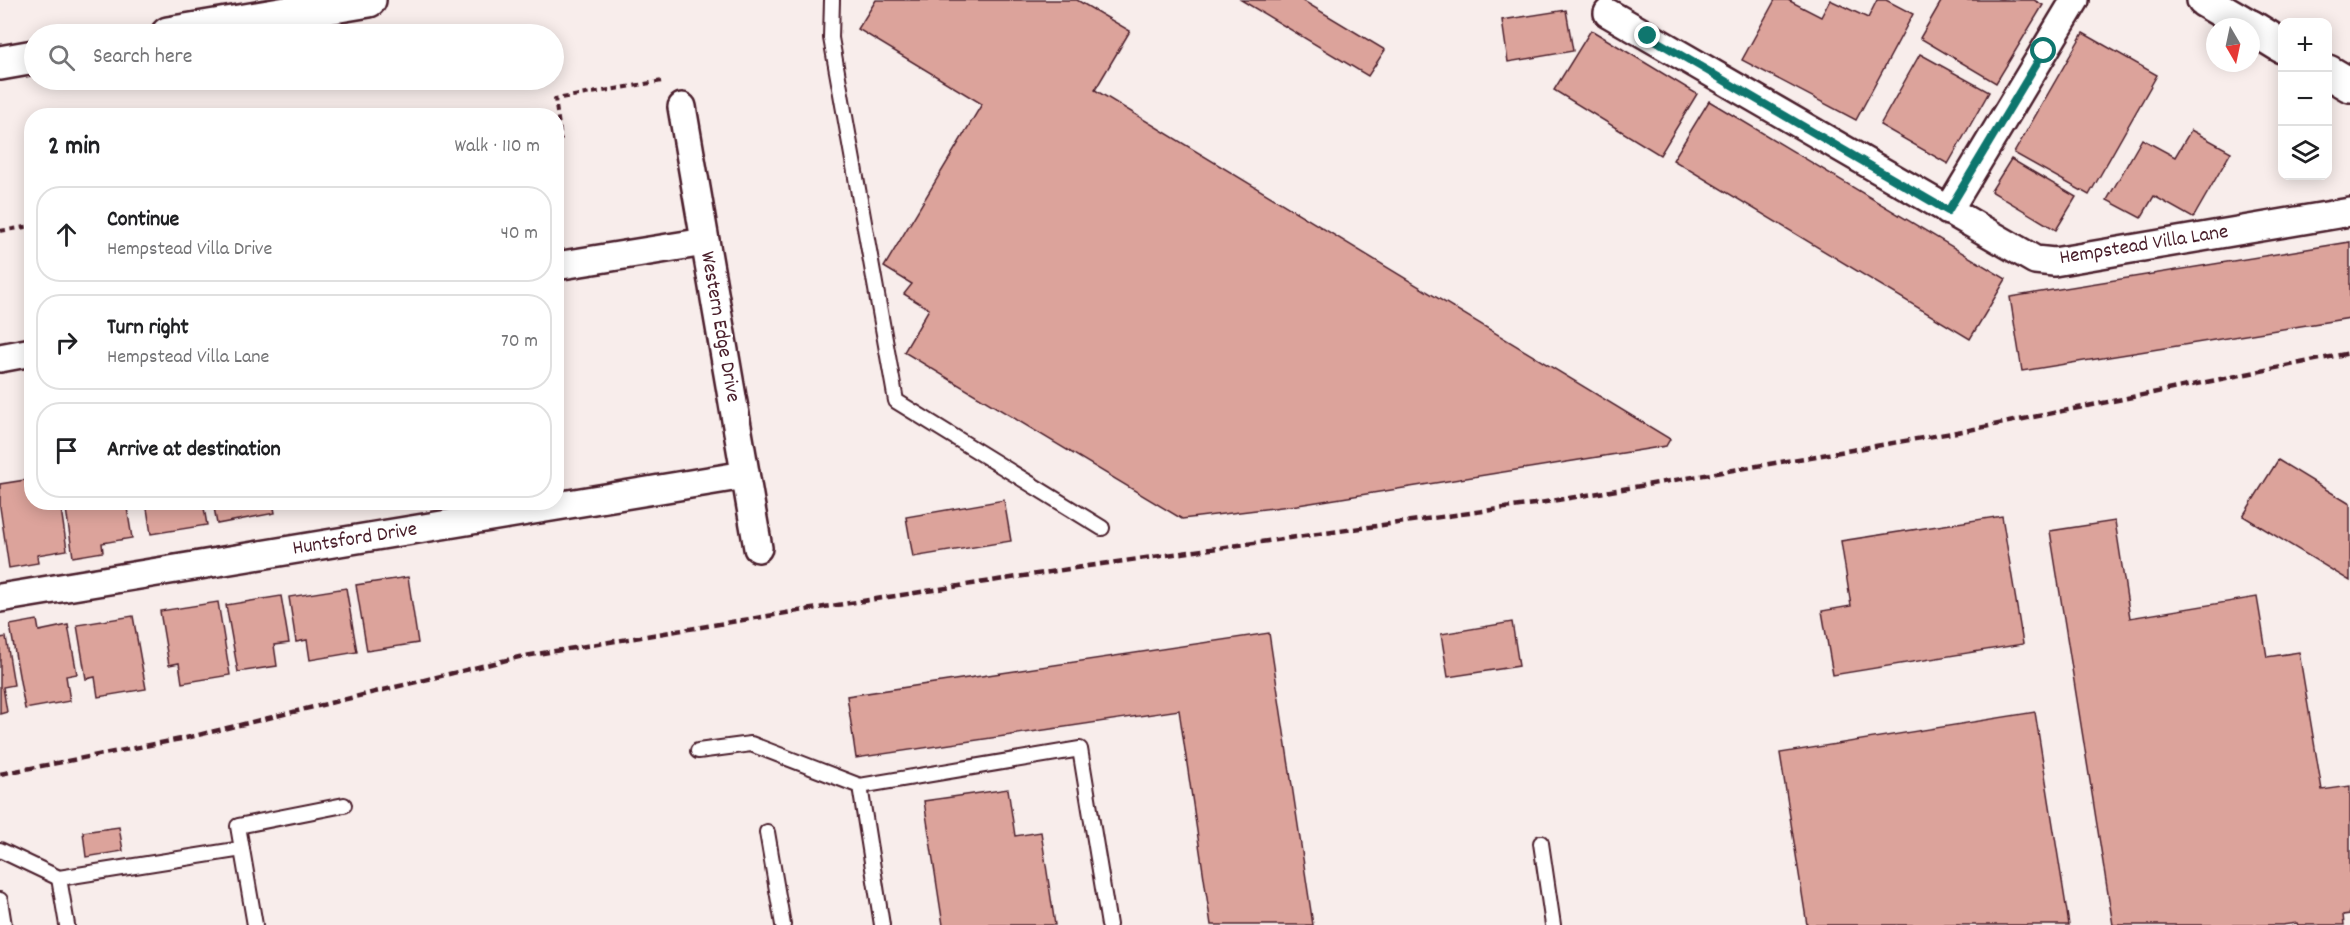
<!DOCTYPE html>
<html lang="en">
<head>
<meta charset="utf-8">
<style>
  :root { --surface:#fff; --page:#f2f2f2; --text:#202124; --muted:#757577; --line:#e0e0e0 }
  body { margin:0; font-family:Dekko,sans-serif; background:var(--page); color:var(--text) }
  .controls { position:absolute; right:18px; top:18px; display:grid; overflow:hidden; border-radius:12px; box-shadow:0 3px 15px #0003 }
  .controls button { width:54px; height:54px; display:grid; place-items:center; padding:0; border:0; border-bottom:2px solid var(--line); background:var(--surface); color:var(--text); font:30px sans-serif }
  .compass { position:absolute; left:2206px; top:18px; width:54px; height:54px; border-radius:50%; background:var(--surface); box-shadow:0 3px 15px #0003; rotate:171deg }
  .stop { position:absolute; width:18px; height:18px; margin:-14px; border:4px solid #0f766e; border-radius:50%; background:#fff }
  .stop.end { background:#0f766e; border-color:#fff; box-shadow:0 2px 6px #0008 }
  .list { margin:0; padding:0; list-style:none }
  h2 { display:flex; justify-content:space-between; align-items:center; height:78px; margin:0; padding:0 24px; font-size:26px }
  h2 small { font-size:20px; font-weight:400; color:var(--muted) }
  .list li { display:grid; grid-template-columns:39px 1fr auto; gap:18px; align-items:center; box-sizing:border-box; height:96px; margin:0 12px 12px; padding:0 12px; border:2px solid var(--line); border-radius:24px }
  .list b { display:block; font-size:22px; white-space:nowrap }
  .list p { margin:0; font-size:20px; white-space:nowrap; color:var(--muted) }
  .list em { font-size:20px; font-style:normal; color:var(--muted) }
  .icon { flex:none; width:33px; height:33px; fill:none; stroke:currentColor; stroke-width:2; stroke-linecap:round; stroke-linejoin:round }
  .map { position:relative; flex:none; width:2350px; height:925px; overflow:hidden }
  .search { position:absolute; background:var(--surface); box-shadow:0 3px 15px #0003; left:24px; top:24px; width:540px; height:66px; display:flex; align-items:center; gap:15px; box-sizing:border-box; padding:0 21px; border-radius:33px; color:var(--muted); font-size:22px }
  .panel { position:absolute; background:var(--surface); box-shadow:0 3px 15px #0003; left:24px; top:108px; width:540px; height:402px; border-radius:24px }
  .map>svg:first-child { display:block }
</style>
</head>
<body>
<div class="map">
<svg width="2350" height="925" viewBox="0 0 2350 925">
  <rect width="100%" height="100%" fill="#f8edeb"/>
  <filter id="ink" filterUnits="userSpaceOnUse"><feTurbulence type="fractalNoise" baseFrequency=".0167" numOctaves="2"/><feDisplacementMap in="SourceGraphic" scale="12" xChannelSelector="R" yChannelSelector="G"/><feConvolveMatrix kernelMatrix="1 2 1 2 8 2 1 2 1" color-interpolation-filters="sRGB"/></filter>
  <g filter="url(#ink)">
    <g fill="#dca39b" stroke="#4a1f2b" stroke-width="1.5">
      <polygon points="876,0 1077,0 1130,31 1095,90 1670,439 1666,446 1298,505 1182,519 904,352 929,309 904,294 912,284 884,267 982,104 858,29"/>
      <polygon points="1241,0 1302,0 1385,50 1368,76"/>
      <polygon points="1775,0 1788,0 1821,17 1830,0 1868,18 1877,0 1886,0 1913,14 1856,120 1742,60"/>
      <polygon points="1942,0 2034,0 2043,5 1996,83 1920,38"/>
      <polygon points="1566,10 1573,51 1508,62 1502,20"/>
      <polygon points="1591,30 1697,94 1660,155 1554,90"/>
      <polygon points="2083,33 2157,75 2089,195 2014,153"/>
      <polygon points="1920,54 1989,92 1948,164 1880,125"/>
      <polygon points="1709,101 2006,279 1970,339 1673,160"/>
      <polygon points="2191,130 2231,152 2193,218 2154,196 2141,218 2107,200 2142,139 2175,157"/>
      <polygon points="2011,159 2076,197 2056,230 1991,191"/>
      <polygon points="2350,242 2350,318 2022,371 2010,297"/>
      <polygon points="2278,460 2350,504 2350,581 2243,516"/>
      <polygon points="32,479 32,502 60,502 67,550 37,555 38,563 9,568 0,507 0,484"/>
      <polygon points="1004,500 1011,541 913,557 906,517"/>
      <polygon points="65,502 126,502 132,538 102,543 103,552 73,557"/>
      <polygon points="146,502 203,502 207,525 151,534"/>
      <polygon points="213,502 273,502 275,513 217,524"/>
      <polygon points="2002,516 2023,644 1833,675 1822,611 1851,606 1841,541"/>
      <polygon points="2115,521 2130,618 2257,597 2267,657 2299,652 2322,790 2350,786 2350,914 2343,915 2344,925 2298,925 2297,923 2282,925 2113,925 2050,531"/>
      <polygon points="408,577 418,643 367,651 356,585"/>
      <polygon points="346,588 357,652 310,660 307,640 296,642 289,597"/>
      <polygon points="281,596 289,643 274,645 277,666 238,672 226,605"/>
      <polygon points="218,602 230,675 182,683 179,663 169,665 160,611"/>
      <polygon points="133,616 146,689 98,697 95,677 86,679 77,625"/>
      <polygon points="37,620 39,631 68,625 77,674 66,676 70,701 25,709 10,625"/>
      <polygon points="1512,622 1519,666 1448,677 1441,634"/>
      <polygon points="1269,633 1313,925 1211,925 1179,710 856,758 847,696"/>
      <polygon points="6,637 14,685 3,687 7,712 0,714 0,638"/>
      <polygon points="2035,712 2069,925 1807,925 1780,753"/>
      <polygon points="1008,789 1015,836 1041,832 1055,925 943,925 924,801"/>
      <polygon points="119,827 123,851 86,857 83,832"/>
    </g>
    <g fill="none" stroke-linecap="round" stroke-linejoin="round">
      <defs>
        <g id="lane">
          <polyline points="832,0 831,38 896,401 1102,528"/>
          <polyline points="698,751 751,744 860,786 882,925"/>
          <polyline points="860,786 1080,749 1109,925"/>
          <polyline points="767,832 783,925"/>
          <polyline points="1541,843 1553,925"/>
          <polyline points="0,850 59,878 242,849"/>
          <polyline points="59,878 67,925"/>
          <polyline points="0,900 4,925"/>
          <polyline points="255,925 238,826 344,805"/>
        </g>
        <g id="street">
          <polyline points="1608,13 2035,260 2054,262 2350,212"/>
          <polyline points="682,107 758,548"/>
          <polyline points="1948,211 2075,0"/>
          <polyline points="556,266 705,242"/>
          <polyline points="0,358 32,352"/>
          <polyline points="0,598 745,475"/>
        </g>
        <g id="secondary">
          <polyline points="2204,0 2250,27"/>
          <polyline points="2251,27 2282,46"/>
          <polyline points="168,34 369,0"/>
          <polyline points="0,63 34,57"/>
          <polyline points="2328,72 2350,85"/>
        </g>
      </defs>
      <use href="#lane" stroke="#4a1f2b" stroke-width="18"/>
      <use href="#street" stroke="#4a1f2b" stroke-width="32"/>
      <use href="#secondary" stroke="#4a1f2b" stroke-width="38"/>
      <g stroke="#4a1f2b" stroke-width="4" stroke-dasharray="6 4.5" stroke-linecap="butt">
        <polyline points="556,140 561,139 555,99 663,81"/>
        <polyline points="0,231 32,226"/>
      </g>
      <use href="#lane" stroke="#fff" stroke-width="14"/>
      <use href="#street" stroke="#fff" stroke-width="27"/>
      <use href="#secondary" stroke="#fff" stroke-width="33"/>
      <polyline stroke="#4a1f2b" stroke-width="4.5" stroke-dasharray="9 4.5" stroke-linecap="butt" points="0,774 186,738 519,657 792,612 1088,566 1534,504 1969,430 2350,353"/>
    </g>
  </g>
  <g fill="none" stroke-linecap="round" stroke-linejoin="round" filter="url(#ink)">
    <polyline stroke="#0f766e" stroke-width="8" points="1648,36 1948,211 2044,51"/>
  </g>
  <g text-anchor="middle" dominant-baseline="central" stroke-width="4.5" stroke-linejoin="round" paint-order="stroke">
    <g font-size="21" fill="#4a1f2b" stroke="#fff">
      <text transform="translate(2144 246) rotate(-9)">Hempstead Villa Lane</text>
      <text transform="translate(719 327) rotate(80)">Western Edge Drive</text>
      <text transform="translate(355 540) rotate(-9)">Huntsford Drive</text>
    </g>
  </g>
</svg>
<div class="controls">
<button>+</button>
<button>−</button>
<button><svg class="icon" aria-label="layers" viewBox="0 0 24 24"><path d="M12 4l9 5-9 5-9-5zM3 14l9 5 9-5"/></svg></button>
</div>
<svg class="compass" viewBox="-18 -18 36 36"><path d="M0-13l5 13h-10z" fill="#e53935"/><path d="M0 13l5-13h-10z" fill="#757577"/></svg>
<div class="stop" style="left:2044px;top:51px"></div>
<div class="stop end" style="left:1648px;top:36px"></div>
<div class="search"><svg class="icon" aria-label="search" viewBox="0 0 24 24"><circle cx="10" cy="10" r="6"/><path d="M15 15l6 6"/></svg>Search here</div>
<section class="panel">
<h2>2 min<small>Walk · 110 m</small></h2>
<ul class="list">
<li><svg class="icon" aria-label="ahead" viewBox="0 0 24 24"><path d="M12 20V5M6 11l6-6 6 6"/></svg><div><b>Continue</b><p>Hempstead Villa Drive</p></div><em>40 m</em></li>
<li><svg class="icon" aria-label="right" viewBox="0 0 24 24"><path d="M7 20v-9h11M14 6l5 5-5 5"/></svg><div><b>Turn right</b><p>Hempstead Villa Lane</p></div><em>70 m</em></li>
<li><svg class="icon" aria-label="arrive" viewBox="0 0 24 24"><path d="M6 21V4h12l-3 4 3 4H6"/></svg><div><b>Arrive at destination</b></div></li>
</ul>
</section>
</div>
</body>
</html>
